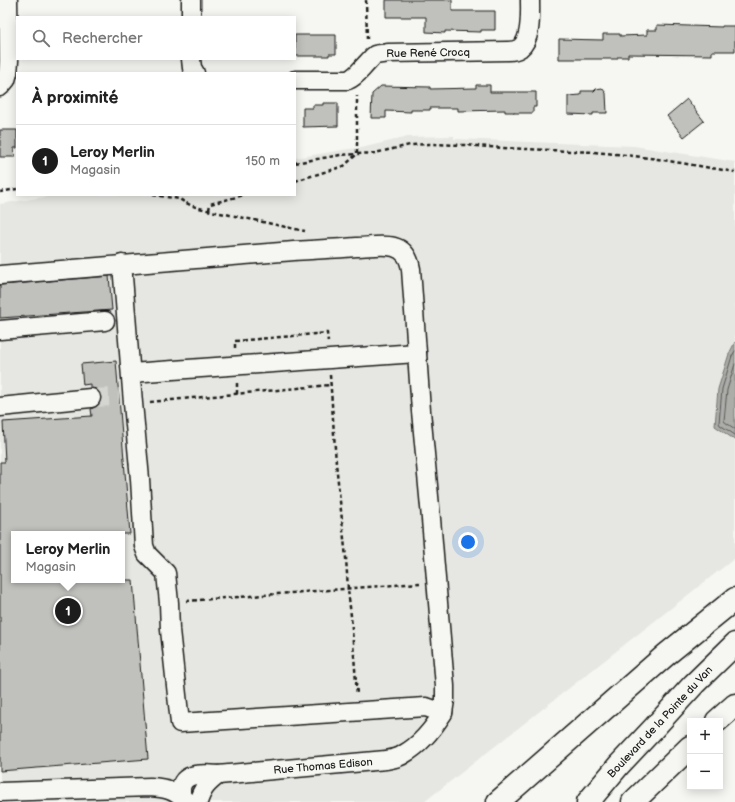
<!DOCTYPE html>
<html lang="fr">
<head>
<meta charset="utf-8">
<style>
  :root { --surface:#fff; --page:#f6f6f6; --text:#222; --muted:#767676; --line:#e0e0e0; --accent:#1c1c1c }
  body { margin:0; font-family:"Balsamiq Sans",sans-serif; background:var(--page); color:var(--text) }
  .controls { position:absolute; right:12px; bottom:12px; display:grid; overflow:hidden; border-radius:0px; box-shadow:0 2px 10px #0003 }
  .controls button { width:36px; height:36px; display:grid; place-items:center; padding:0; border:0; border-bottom:1px solid var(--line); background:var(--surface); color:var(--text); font:20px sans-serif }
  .you { position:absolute; left:468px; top:542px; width:14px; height:14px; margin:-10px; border:3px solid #fff; border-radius:50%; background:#1a73e8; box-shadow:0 0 0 6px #1a73e833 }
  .badge { display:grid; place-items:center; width:26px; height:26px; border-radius:50%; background:var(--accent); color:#fff; font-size:13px; font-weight:700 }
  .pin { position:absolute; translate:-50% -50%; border:2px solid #fff; box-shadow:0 1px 4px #0006 }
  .popup { position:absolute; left:11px; top:531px; width:114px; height:52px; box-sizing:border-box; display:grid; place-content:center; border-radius:0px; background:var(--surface); filter:drop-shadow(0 1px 3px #0005); font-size:13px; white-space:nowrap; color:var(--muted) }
  .popup b { font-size:15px; color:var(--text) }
  .popup::after { content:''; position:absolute; left:50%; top:100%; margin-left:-8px; border:8px solid transparent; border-top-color:var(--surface) }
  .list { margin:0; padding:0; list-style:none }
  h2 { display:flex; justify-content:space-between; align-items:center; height:52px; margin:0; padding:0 16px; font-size:17px }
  h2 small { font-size:13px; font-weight:400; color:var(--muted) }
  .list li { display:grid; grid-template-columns:26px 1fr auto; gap:12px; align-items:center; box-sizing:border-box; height:72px; padding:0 16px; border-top:1px solid var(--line) }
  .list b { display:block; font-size:15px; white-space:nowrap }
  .list p { margin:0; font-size:13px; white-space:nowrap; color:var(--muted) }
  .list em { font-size:13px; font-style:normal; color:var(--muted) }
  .icon { flex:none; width:22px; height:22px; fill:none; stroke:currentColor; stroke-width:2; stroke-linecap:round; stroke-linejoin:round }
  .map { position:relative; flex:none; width:735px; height:802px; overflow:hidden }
  .search { position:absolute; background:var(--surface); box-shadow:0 2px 10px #0003; left:16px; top:16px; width:280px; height:44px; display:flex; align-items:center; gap:10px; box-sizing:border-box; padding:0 14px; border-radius:0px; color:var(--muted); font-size:15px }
  .panel { position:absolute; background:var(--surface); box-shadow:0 2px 10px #0003; left:16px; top:72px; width:280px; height:124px; border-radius:0px }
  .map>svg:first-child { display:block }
</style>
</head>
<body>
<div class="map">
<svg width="735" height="802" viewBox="0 0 735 802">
  <rect width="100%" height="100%" fill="#f6f6f2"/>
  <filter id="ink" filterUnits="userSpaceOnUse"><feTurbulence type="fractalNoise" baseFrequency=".025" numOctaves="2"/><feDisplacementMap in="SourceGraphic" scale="8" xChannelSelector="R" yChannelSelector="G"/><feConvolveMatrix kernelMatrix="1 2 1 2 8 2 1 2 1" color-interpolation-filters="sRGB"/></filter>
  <g filter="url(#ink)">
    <path fill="#e6e6e2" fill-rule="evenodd" d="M454,136V139L634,146L735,162V558L424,802H0V204L57,195H295V158L349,149L361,148L408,137ZM14,534H122V580H14Z"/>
    <polygon fill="#acaca9" stroke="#727271" points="735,342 735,440 715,426 718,389 729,354"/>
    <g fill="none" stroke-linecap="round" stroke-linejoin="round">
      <g stroke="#565654" stroke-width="1">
        <polyline points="735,351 732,356 722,389 719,423 720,425 735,435"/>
        <polyline points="735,364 727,390 724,421 725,422 735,429"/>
      </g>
    </g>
    <g fill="#c0c0bd" stroke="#1c1c1c">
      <polygon points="386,0 452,0 452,11 495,11 495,30 481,30 481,32 445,31 445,33 426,32 426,17 386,17"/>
      <polygon points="657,25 722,27 722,26 735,26 735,51 712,51 712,55 628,54 628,57 617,57 617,59 559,59 559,39 603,40 603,34 620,34 620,36 647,35 647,30 657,30"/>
      <polygon points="295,35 336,35 336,54 329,54 329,56 295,56"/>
      <polygon points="476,85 490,85 490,92 536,92 536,107 533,107 533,113 514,113 514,112 505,112 505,110 458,111 458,108 430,108 430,110 411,110 411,112 386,111 386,118 371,118 372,94 381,86 430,87 430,89 476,88"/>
      <polygon points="602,88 606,93 607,113 593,113 593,115 568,114 568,96 581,95 581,91 594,91 596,89"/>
      <polygon points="687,99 704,121 684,137 667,116"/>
      <polygon points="323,103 338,103 338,126 303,127 303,108 313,108 313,105 323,105"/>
      <polygon points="0,130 17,130 17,148 14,148 15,157 0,157"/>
      <polygon points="109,276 112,310 0,318 0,285"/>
      <polygon points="116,361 130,534 14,534 14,580 133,580 148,759 0,771 0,462 5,462 3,422 92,416 91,409 97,406 101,402 101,397 100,392 96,389 90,388 90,384 83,385 81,364"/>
    </g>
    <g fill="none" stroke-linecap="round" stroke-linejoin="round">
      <polyline stroke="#d5d5d2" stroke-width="18" stroke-dasharray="18 9" stroke-linecap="butt" points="91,398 119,397"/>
      <defs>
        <g id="minor">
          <polyline points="191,0 191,17"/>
          <polyline points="191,59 192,68 195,73"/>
          <path d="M295,80H348C356,77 361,69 368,62C370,60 372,57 375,55C379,54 384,54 388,53L508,51C513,51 517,50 520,48C532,39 530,13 530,0"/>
          <polyline points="0,87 6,80 8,73 9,61 8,0"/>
          <polyline points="122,264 133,403 140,479 144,546 147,554 166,573 169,603 170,630 180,723 426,707 443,713 445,700 445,686 430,507 421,411 417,353 344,358 131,373"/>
          <path d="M0,275C94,267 188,259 281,252C307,250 332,249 357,247C369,247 382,244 394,247C405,250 409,258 411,269L417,353"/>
          <polyline points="0,330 105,321"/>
          <polyline points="0,407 91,398"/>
          <path d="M0,792L150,787C166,788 175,790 187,802"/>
          <path d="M183,802C174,773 197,773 218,775L386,760C392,759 399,758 404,754C420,745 433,729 443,713"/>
          <path d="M198,802C203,787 207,784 218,775"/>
        </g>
        <g id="highway">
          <polyline points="717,721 735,705"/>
          <polyline points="498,802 667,654 735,599"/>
          <polyline points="588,802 619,765 652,730 694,684 735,644"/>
          <polyline points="633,802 690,747"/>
        </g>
      </defs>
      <use href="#minor" stroke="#1c1c1c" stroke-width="21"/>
      <use href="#highway" stroke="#1c1c1c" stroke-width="25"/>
      <g stroke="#1c1c1c" stroke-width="2.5" stroke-dasharray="4 3" stroke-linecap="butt">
        <polyline points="366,0 367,40"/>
        <polyline points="295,163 340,155 375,153 410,145 429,144 464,145 503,148 594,152 626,155 657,159 735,172"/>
        <polyline points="295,181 344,166 357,154 357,96"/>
        <polyline points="0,192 17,189"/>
        <path d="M153,195L180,199C190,208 217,212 230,215C255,220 280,226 305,231"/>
        <polyline points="209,210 210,204 244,195"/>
        <polyline points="235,348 235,341 327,333 328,342"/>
        <polyline points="330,375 336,463 346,558 348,589 351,616 357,695"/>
        <polyline points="237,383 237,394"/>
        <polyline points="150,402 330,385"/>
        <polyline points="186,601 420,583"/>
      </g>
      <use href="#minor" stroke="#f6f6f2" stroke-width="18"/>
      <use href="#highway" stroke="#f6f6f2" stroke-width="22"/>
    </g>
  </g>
  <g text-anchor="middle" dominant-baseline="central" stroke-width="3" stroke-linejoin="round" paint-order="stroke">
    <g font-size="11" fill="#1c1c1c" stroke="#f6f6f2">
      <text transform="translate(428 53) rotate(-1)">Rue René Crocq</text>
      <text transform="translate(660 722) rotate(-47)">Boulevard de la Pointe du Van</text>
      <text transform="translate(323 766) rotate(-5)">Rue Thomas Edison</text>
    </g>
  </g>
</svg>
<div class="controls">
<button>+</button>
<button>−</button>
</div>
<div class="you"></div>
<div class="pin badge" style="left:68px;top:611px">1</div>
<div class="popup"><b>Leroy Merlin</b>Magasin</div>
<div class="search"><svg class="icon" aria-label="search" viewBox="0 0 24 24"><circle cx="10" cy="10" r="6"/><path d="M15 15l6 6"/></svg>Rechercher</div>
<section class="panel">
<h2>À proximité<small></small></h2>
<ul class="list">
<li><span class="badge">1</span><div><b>Leroy Merlin</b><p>Magasin</p></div><em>150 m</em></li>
</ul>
</section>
</div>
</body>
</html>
